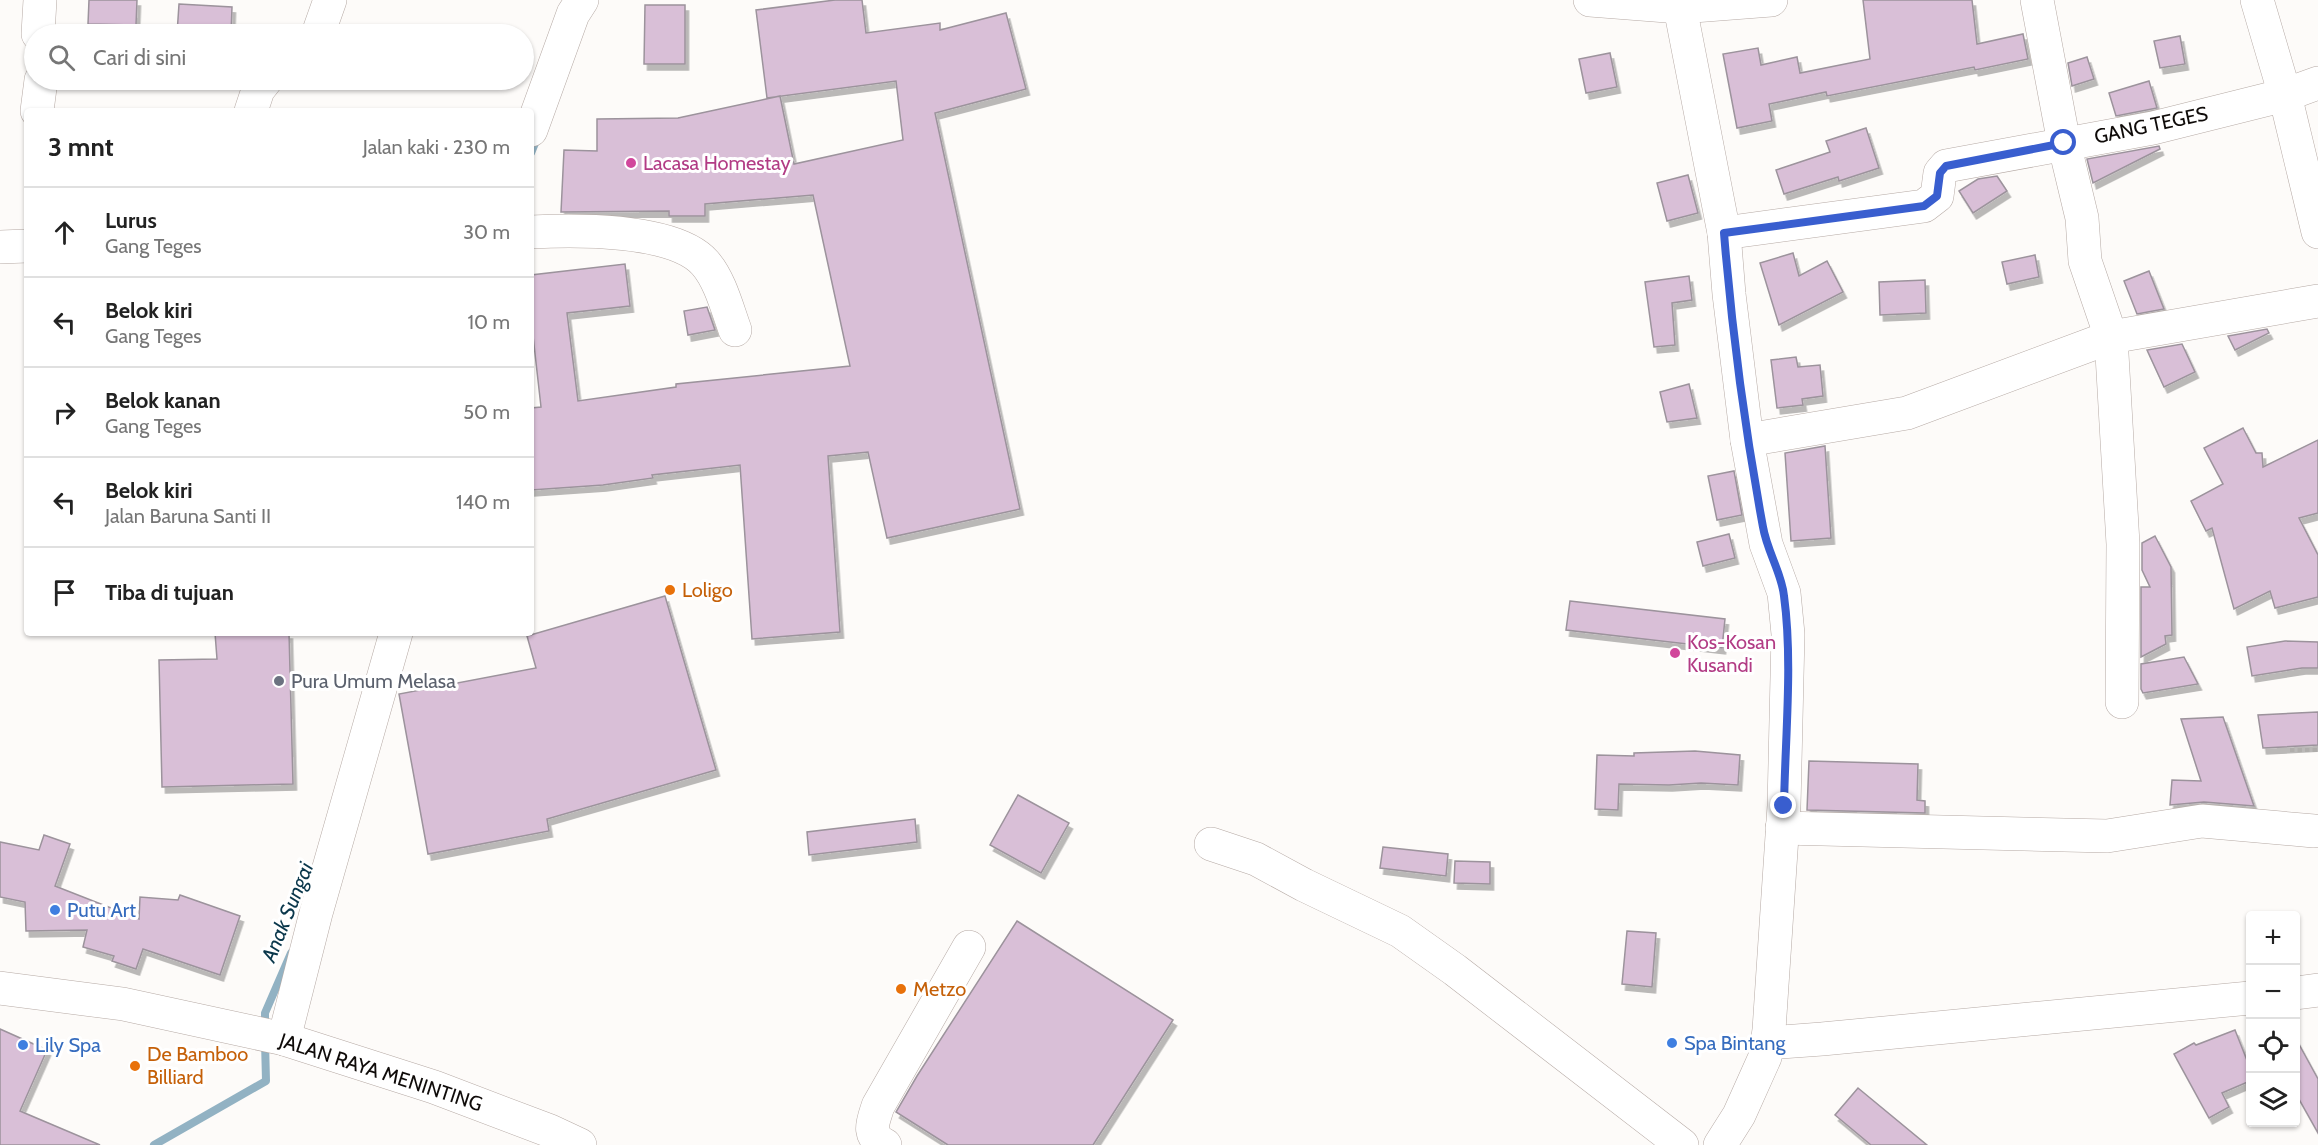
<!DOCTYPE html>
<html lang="id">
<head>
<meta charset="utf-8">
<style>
  :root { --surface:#fff; --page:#f2f2f2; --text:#222; --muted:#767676; --line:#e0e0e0 }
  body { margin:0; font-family:Cabin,sans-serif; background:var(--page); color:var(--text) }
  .controls { position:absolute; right:18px; bottom:18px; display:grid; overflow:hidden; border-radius:6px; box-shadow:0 2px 4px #0004 }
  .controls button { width:54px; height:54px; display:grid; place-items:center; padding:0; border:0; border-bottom:2px solid var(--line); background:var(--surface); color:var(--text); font:30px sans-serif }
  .stop { position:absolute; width:18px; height:18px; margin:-14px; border:4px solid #395ecf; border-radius:50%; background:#fff }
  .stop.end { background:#395ecf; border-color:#fff; box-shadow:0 2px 6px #0008 }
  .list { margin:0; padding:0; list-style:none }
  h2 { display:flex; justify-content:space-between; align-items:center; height:78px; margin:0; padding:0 24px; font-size:26px }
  h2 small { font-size:20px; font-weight:400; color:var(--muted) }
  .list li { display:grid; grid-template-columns:39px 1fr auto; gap:18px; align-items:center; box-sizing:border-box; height:90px; padding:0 24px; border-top:2px solid var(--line) }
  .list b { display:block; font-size:22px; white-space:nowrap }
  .list p { margin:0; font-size:20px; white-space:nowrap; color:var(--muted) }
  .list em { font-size:20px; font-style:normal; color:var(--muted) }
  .icon { flex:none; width:33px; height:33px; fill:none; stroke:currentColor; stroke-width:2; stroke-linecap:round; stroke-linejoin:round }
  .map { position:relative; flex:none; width:2318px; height:1145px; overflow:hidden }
  .search { position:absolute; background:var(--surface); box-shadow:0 2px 4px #0004; left:24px; top:24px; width:510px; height:66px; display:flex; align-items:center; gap:15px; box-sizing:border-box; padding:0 21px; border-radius:33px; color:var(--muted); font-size:22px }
  .panel { position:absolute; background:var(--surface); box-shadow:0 2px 4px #0004; left:24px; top:108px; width:510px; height:528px; border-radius:6px }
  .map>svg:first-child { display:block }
</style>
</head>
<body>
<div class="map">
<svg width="2318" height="1145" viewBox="0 0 2318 1145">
  <defs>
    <filter id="shadow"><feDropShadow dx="3.5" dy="6" stdDeviation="0" flood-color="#0004"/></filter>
  </defs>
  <rect width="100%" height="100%" fill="#fdfbf9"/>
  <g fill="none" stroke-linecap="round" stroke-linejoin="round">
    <g stroke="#92b2c3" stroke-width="8">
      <polyline points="531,153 538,136"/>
      <polyline points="265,1028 265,1013 291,953"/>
      <polyline points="154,1145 266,1081 265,1041"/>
    </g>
  </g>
  <g fill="#d9bfd7" stroke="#9c939c" stroke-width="1.5" filter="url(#shadow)">
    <polygon points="89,0 137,0 136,25 88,24"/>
    <polygon points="835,0 862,0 866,33 940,23 940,30 1006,13 1026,89 935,113 1020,509 887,538 868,452 828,456 840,632 752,639 740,465 652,475 653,478 603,485 531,490 531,408 541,407 531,318 531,275 625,264 630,306 567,313 578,401 676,387 676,384 850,366 813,195 705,204 705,216 669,216 669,211 561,212 564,150 597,151 597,119 678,118 780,96 794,164 903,140 896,81 767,98 756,10"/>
    <polygon points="1863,0 1972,0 1977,44 2023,34 2028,59 1975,70 1974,67 1827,96 1826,92 1769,104 1772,121 1737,128 1723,54 1758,48 1761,65 1797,57 1800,73 1870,59"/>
    <polygon points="179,4 232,7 231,34 177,34"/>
    <polygon points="645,5 685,5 685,64 644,64"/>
    <polygon points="2180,36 2185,64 2160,68 2154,41"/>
    <polygon points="1610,53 1617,87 1586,93 1579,59"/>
    <polygon points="2087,57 2094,79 2072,86 2068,63"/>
    <polygon points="2149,81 2157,108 2116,116 2109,93"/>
    <polygon points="1866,128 1879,168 1839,181 1838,177 1784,194 1776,170 1830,152 1826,141"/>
    <polygon points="2159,146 2160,149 2093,183 2087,159"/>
    <polygon points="1688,175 1698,213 1667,221 1657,183"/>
    <polygon points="1997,176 2007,191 1973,213 1959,191 1978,179"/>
    <polygon points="1793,253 1799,276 1827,261 1843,292 1779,325 1760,263"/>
    <polygon points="2035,255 2039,277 2007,284 2002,262"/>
    <polygon points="2149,271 2164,309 2137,314 2124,281"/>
    <polygon points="1689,276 1692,300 1672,303 1675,345 1654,347 1645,282"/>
    <polygon points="1925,280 1926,313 1880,315 1879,282"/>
    <polygon points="707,307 715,330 688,335 684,311"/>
    <polygon points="2267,329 2269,333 2235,350 2228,336"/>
    <polygon points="2182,344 2195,372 2164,387 2147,350"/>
    <polygon points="1796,357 1798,367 1820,365 1823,396 1802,399 1803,405 1777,408 1771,360"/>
    <polygon points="1689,384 1697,418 1667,422 1660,392"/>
    <polygon points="2243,428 2256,453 2262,453 2263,467 2318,440 2318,513 2299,518 2318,555 2318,597 2275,608 2270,591 2234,609 2212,528 2206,531 2191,501 2223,484 2204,448"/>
    <polygon points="1825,446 1831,538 1791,541 1785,453"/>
    <polygon points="1734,471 1742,515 1717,520 1708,476"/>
    <polygon points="1729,534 1735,558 1703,566 1697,542"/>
    <polygon points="2155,536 2171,567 2172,635 2165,636 2166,644 2141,657 2141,587 2150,587 2142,570 2142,543"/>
    <polygon points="665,596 716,770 547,819 549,831 428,854 399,694 536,668 527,636"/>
    <polygon points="1570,601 1725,619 1722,648 1566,630"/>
    <polygon points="215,633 289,633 293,784 162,787 159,660 217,659"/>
    <polygon points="2285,641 2318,642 2318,668 2302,668 2252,676 2247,647"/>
    <polygon points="2184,657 2198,684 2143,693 2141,689 2141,664"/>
    <polygon points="2318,712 2318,745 2263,748 2258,715"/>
    <polygon points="2223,717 2254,806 2204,802 2170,805 2172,780 2201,781 2181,719"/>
    <polygon points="1695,751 1740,755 1738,785 1701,783 1669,785 1619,784 1618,810 1595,809 1597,755 1634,756 1634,753"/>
    <polygon points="1809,761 1918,764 1917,800 1925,801 1925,813 1807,810"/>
    <polygon points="1018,795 1069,823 1041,873 990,845"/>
    <polygon points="915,819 917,842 809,855 807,832"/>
    <polygon points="44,835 70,844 55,886 139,919 140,897 178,900 180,895 240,916 220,975 143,949 136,969 112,961 114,956 83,947 87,930 26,931 25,902 0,897 0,842 39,850"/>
    <polygon points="1383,847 1448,854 1446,876 1380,868"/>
    <polygon points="1455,861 1490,862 1490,884 1454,883"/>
    <polygon points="1017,921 1173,1020 1093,1145 948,1145 896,1112 917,1076"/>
    <polygon points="1627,931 1656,933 1652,987 1622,984"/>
    <polygon points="0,1029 47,1050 20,1111 100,1145 0,1145"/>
    <polygon points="2235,1030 2250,1068 2250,1081 2222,1093 2229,1107 2209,1118 2174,1054 2194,1043 2196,1045"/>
    <polygon points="2295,1037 2318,1079 2318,1133 2295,1092"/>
    <polygon points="1858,1088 1927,1145 1871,1145 1835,1115"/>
  </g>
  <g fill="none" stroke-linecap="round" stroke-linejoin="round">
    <defs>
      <g id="minor">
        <polyline points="1590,0 1680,7 1771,0"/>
        <polyline points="2037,0 2064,143 2082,218 2085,261 2111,337 2123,544 2122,702"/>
        <polyline points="2257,0 2285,95 2318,232"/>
        <polyline points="1680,7 1724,233 1729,294 1747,440 1766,544 1784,593 1788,634 1784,806 1769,1030 1765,1057 1739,1115 1720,1145"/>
        <polyline points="38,34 40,0"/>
        <polyline points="318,34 330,0"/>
        <polyline points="37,111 41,80"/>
        <polyline points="251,111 258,90 266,80"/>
        <polyline points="531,130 573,14 582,0"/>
        <path d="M531,232C575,230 674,228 705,263C720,280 727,308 735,330"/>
        <polyline points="1724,233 1924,206 1937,196 1940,173 1946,166 2153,128 2285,95 2318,83"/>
        <polyline points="0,247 27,246"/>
        <polyline points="1747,440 1907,413 2111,337 2318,301"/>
        <polyline points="1782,828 2107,836 2202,821 2314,831"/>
        <polyline points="1211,844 1256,859 1304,885 1400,931 1455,970 1682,1145"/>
        <polyline points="2296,993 2318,990"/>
        <polyline points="284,1039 316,913 396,633"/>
        <polyline points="1767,1043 1822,1039 2250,998"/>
        <path d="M885,1145C866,1135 873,1122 878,1106L969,947"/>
      </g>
      <polyline id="highway" points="0,988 123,1004 284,1039 434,1087 550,1131 580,1145"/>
    </defs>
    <use href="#minor" stroke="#b6aaa5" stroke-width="34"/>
    <use href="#highway" stroke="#b6aaa5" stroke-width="34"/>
    <polyline stroke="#afadab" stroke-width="4" stroke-dasharray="4.5 3" stroke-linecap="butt" points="2290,750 2318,750"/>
    <use href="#minor" stroke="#fff" stroke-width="33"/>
    <use href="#highway" stroke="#fff" stroke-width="33"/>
  </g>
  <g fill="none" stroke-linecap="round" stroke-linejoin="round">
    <path stroke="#395ecf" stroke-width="8" d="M1784,806C1785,739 1793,662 1784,596C1782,574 1767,551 1763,527C1745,430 1732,332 1724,233L1924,206L1937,196L1940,173L1946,166L2064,143"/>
  </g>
  <g fill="#d1479c" stroke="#fff" stroke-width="2">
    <circle cx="631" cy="163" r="6"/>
    <circle cx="1675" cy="653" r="6"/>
  </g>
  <g fill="#e8710a" stroke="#fff" stroke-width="2">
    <circle cx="670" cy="590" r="6"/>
    <circle cx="901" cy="989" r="6"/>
    <circle cx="135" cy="1066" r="6"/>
  </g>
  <circle fill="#6b7280" stroke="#fff" stroke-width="2" cx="279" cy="681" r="6"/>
  <g fill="#3f7fe0" stroke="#fff" stroke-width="2">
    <circle cx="55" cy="910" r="6"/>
    <circle cx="1672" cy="1043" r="6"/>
    <circle cx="23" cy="1045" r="6"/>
  </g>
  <g text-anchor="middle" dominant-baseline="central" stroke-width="6" stroke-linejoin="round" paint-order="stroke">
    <g font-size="20" fill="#0f0b09" stroke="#fff">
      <text transform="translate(2151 125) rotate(-12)">GANG TEGES</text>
      <text transform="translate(381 1072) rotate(18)">JALAN RAYA MENINTING</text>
    </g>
    <g font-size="20" fill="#b23c85" stroke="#fff" text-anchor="start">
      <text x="643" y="163">Lacasa Homestay</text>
      <text x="1687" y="642">Kos-Kosan<tspan x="1687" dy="23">Kusandi</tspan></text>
    </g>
    <g font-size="20" fill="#c56008" stroke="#fff" text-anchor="start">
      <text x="682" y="590">Loligo</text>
      <text x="913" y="989">Metzo</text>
      <text x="147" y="1054">De Bamboo<tspan x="147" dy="23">Billiard</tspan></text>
    </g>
    <g font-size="20" fill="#5b616d" stroke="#fff" text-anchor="start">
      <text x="291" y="681">Pura Umum Melasa</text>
    </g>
    <g font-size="20" fill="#366cbe" stroke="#fff" text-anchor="start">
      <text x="67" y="910">Putu Art</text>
      <text x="1684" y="1043">Spa Bintang</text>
      <text x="35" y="1045">Lily Spa</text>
    </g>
    <g font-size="21" font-style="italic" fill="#0a374b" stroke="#fff">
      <text transform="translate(287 912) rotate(-68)">Anak Sungai</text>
    </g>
  </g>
</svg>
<div class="controls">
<button>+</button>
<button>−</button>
<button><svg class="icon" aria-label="locate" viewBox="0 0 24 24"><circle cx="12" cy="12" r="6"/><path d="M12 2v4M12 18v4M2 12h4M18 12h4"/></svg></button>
<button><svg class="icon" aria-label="layers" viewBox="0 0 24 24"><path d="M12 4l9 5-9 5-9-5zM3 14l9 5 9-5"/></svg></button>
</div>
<div class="stop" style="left:2064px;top:143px"></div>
<div class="stop end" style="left:1784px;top:806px"></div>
<div class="search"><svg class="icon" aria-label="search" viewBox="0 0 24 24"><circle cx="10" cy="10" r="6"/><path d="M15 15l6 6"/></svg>Cari di sini</div>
<section class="panel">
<h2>3 mnt<small>Jalan kaki · 230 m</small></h2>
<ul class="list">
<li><svg class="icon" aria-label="ahead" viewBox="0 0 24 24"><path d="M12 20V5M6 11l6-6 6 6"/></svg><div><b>Lurus</b><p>Gang Teges</p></div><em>30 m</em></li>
<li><svg class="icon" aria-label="left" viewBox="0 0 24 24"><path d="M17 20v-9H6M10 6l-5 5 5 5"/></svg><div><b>Belok kiri</b><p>Gang Teges</p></div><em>10 m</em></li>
<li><svg class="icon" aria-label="right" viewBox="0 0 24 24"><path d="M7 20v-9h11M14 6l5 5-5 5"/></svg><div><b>Belok kanan</b><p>Gang Teges</p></div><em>50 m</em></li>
<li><svg class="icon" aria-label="left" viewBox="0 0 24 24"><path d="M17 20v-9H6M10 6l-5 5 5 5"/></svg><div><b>Belok kiri</b><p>Jalan Baruna Santi II</p></div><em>140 m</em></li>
<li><svg class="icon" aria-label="arrive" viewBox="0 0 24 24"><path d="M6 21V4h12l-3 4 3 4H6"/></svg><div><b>Tiba di tujuan</b></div></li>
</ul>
</section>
</div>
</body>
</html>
